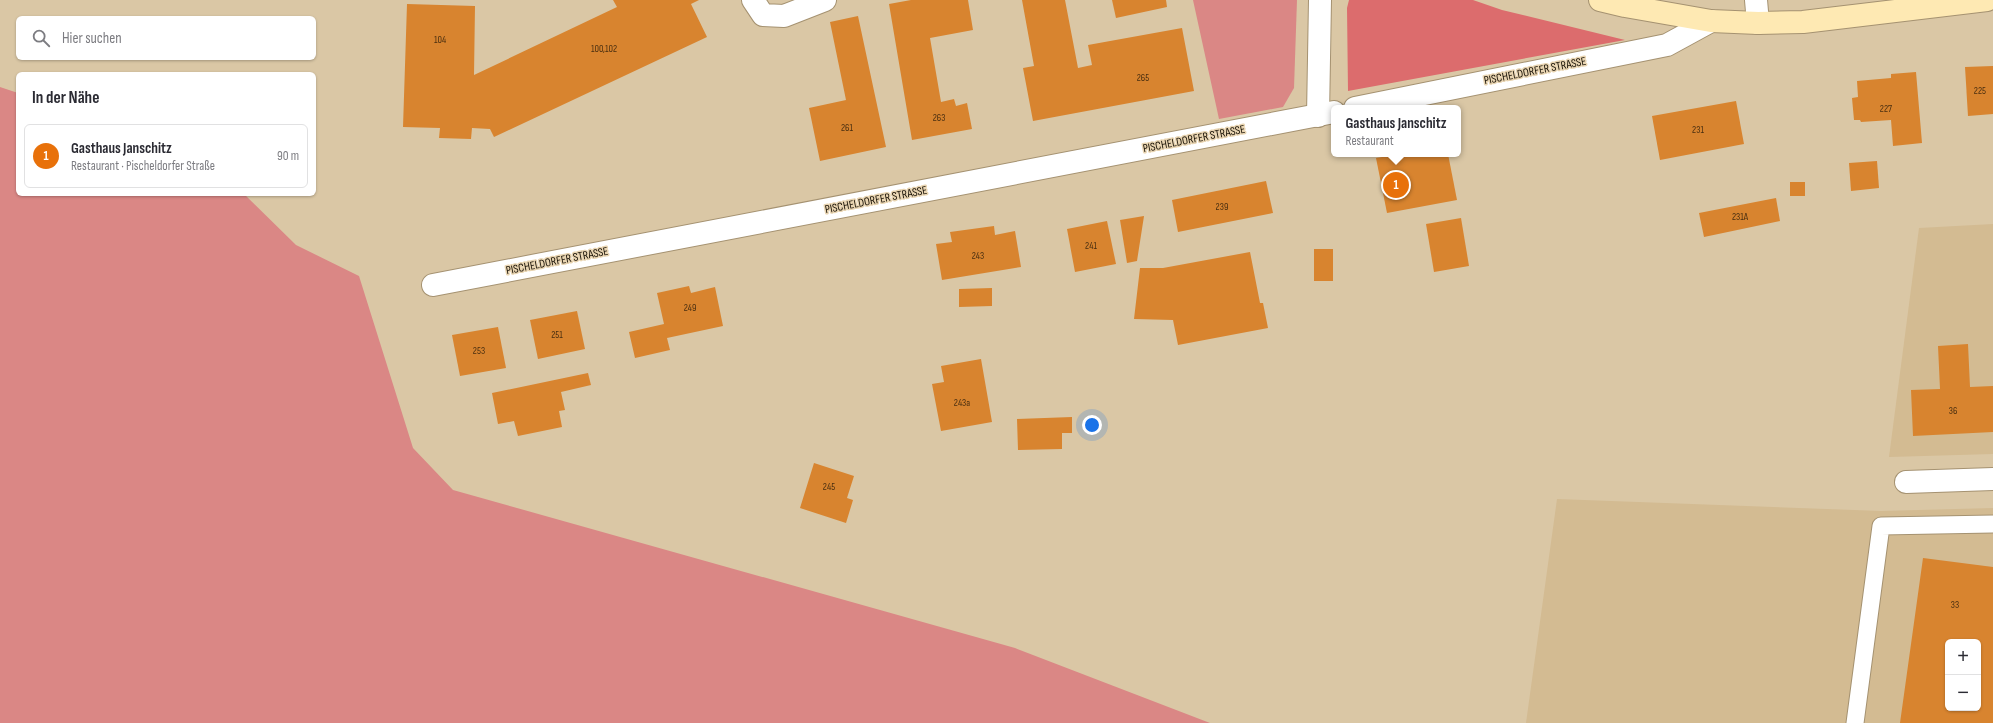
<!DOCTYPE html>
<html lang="de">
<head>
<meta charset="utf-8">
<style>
  :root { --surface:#fff; --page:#f2f2f3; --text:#2b2b33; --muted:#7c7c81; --line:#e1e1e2; --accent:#114eba }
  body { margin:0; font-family:"Sofia Sans Condensed",sans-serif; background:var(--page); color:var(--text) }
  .controls { position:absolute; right:12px; bottom:12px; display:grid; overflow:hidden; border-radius:6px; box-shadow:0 1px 3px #0004 }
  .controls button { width:36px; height:36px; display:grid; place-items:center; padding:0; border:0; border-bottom:1px solid var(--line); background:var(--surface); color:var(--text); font:20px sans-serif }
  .you { position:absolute; left:1092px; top:425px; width:14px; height:14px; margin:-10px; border:3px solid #fff; border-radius:50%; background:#1a73e8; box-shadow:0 0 0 6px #1a73e833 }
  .badge { display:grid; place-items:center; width:26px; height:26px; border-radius:50%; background:var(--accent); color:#fff; font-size:13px; font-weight:700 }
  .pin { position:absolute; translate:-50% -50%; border:2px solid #fff; box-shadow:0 1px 4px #0006 }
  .popup { position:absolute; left:1331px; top:105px; width:130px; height:52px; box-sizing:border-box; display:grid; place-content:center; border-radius:6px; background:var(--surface); filter:drop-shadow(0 1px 3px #0005); font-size:13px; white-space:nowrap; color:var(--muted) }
  .popup b { font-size:15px; color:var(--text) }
  .popup::after { content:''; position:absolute; left:50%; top:100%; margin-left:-8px; border:8px solid transparent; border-top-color:var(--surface) }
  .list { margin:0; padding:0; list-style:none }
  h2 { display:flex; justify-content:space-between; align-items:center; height:52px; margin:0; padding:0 16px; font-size:17px }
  h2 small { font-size:13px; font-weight:400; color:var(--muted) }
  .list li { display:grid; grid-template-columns:26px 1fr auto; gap:12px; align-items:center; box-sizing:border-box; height:64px; margin:0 8px 8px; padding:0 8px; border:1px solid var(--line); border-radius:6px }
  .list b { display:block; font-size:15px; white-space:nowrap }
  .list p { margin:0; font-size:13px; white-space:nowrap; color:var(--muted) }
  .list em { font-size:13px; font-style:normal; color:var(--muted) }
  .icon { flex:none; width:22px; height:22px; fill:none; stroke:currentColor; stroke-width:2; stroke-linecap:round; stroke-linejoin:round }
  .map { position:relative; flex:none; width:1993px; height:723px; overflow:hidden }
  .search { position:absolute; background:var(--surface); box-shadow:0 1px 3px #0004; left:16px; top:16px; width:300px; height:44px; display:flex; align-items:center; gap:10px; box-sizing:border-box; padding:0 14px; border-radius:6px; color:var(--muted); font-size:15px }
  .panel { position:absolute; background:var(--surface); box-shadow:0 1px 3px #0004; left:16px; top:72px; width:300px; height:124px; border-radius:6px }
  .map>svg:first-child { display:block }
</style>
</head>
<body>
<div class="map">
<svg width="1993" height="723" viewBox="0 0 1993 723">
  <rect width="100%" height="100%" fill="#dac7a5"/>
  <g fill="#d3bb92" fill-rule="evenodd">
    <polygon points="1993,224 1993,454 1889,457 1919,228"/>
    <path d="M1557,499L1881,511L1993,508V723H1526ZM1948,642H1978V708H1948Z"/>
  </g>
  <g fill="#da8785">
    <polygon points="1193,0 1297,0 1294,88 1283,107 1219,119"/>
    <polygon points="0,87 18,93 18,194 244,194 296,245 359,276 413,448 453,490 1015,648 1210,723 0,723"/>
  </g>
  <polygon fill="#dc6c6d" points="1349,0 1473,0 1502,10 1625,40 1348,91 1347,8"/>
  <g fill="#d8842f" fill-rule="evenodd">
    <polygon points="613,0 699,0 691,4 707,37 494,137 490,129 472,128 471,139 439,138 440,128 403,127 407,4 475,6 474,75 617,7"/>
    <polygon points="911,0 968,0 973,30 930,38 941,102 954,99 956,106 967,103 972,129 912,140 889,4"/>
    <polygon points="1022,0 1065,0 1078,68 1092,65 1088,45 1182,28 1194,91 1033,121 1023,68 1034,66"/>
    <polygon points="1112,0 1166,0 1167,7 1116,18"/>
    <polygon points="858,16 886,147 820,161 809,108 846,100 830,22"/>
    <polygon points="1993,66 1993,114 1968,116 1965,67"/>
    <polygon points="1916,72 1922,143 1893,146 1891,120 1861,122 1860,120 1854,120 1852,98 1858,97 1857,81 1891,78 1891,74"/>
    <polygon points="1736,101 1744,144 1660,160 1652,116"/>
    <polygon points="1400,154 1448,154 1457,200 1387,213 1376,158"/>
    <polygon points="1877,161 1879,188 1851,191 1849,163"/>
    <polygon points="1266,181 1273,213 1178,232 1172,200"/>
    <rect x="1790" y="182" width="15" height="14"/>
    <polygon points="1776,198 1780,221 1704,237 1699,213"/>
    <polygon points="1144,216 1137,261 1127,263 1120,220"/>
    <polygon points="1461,218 1469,266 1434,272 1426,224"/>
    <polygon points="1107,221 1116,264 1075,272 1067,229"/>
    <polygon points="994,226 995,235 1015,231 1021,267 942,280 936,244 952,242 950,232"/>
    <rect x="1314" y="249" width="19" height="32"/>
    <polygon points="1250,252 1260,303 1263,303 1268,328 1178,345 1173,320 1134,319 1140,268 1163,268"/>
    <polygon points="689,286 691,293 715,287 723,326 667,338 670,350 635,358 629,332 664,324 657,293"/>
    <polygon points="992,288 992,306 959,307 959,289"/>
    <polygon points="577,311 585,349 538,359 530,320"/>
    <polygon points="498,327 506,368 460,376 452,335"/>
    <polygon points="1968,344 1970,387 1993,386 1993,432 1913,436 1911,390 1940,389 1938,346"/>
    <polygon points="981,359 992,422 941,431 932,384 944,382 941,366"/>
    <polygon points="588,373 591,385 561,392 565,410 559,411 562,427 518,436 514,421 498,424 492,393"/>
    <polygon points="1072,417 1072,433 1062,433 1062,449 1018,450 1017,419"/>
    <polygon points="814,463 854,476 847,498 853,500 846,523 800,508"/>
    <path d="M1923,558L1993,567V723H1900ZM1948,642H1978V708H1948Z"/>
  </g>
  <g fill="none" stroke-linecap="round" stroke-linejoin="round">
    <defs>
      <polyline id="lane" points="1855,723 1881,526 1993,524"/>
      <g id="street">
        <polyline points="753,0 763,15 784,16 825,0"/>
        <polyline points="1756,0 1758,23"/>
        <polyline points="1355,108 1667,45 1711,21"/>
        <polyline points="1318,116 1320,0"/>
        <polyline points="433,285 1334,112"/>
        <polyline points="1906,482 1993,479"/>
      </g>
      <polyline id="secondary" points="1600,0 1625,6 1711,21 1758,23 1803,22 1987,0"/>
    </defs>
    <use href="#lane" stroke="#a59271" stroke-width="19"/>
    <use href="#street" stroke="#a59271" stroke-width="24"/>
    <use href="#secondary" stroke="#a59271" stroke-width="24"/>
    <use href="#lane" stroke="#fff" stroke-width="17"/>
    <use href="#street" stroke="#fff" stroke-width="22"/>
    <use href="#secondary" stroke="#fee9b3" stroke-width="22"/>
  </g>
  <g text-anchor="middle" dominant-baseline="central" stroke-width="3" stroke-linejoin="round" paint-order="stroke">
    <g font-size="10" fill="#482e10">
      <text x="440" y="40">104</text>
      <text x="604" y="49">100,102</text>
      <text x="1143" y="78">265</text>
      <text x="1980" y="91">225</text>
      <text x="1886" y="109">227</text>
      <text x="939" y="118">263</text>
      <text x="847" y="128">261</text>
      <text x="1698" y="130">231</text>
      <text x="1222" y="207">239</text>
      <text x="1740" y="217">231A</text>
      <text x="1091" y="246">241</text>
      <text x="978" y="256">243</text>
      <text x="690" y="308">249</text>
      <text x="557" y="335">251</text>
      <text x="479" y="351">253</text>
      <text x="962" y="403">243a</text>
      <text x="1953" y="411">36</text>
      <text x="829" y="487">245</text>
      <text x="1955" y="605">33</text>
    </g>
    <g font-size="12" fill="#181106" stroke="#e8d4b1">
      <text transform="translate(1535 71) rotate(-11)">PISCHELDORFER STRASSE</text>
      <text transform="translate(1194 139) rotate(-11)">PISCHELDORFER STRASSE</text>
      <text transform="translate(876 200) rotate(-11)">PISCHELDORFER STRASSE</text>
      <text transform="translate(557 261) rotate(-11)">PISCHELDORFER STRASSE</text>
    </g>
  </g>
</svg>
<div class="controls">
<button>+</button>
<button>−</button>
</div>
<div class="you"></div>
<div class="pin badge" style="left:1396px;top:185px;background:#e8710a">1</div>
<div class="popup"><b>Gasthaus Janschitz</b>Restaurant</div>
<div class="search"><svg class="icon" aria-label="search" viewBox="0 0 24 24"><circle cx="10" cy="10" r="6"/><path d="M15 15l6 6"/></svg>Hier suchen</div>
<section class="panel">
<h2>In der Nähe<small></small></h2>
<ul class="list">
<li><span class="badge" style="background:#e8710a">1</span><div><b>Gasthaus Janschitz</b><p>Restaurant · Pischeldorfer Straße</p></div><em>90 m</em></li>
</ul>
</section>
</div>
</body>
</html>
